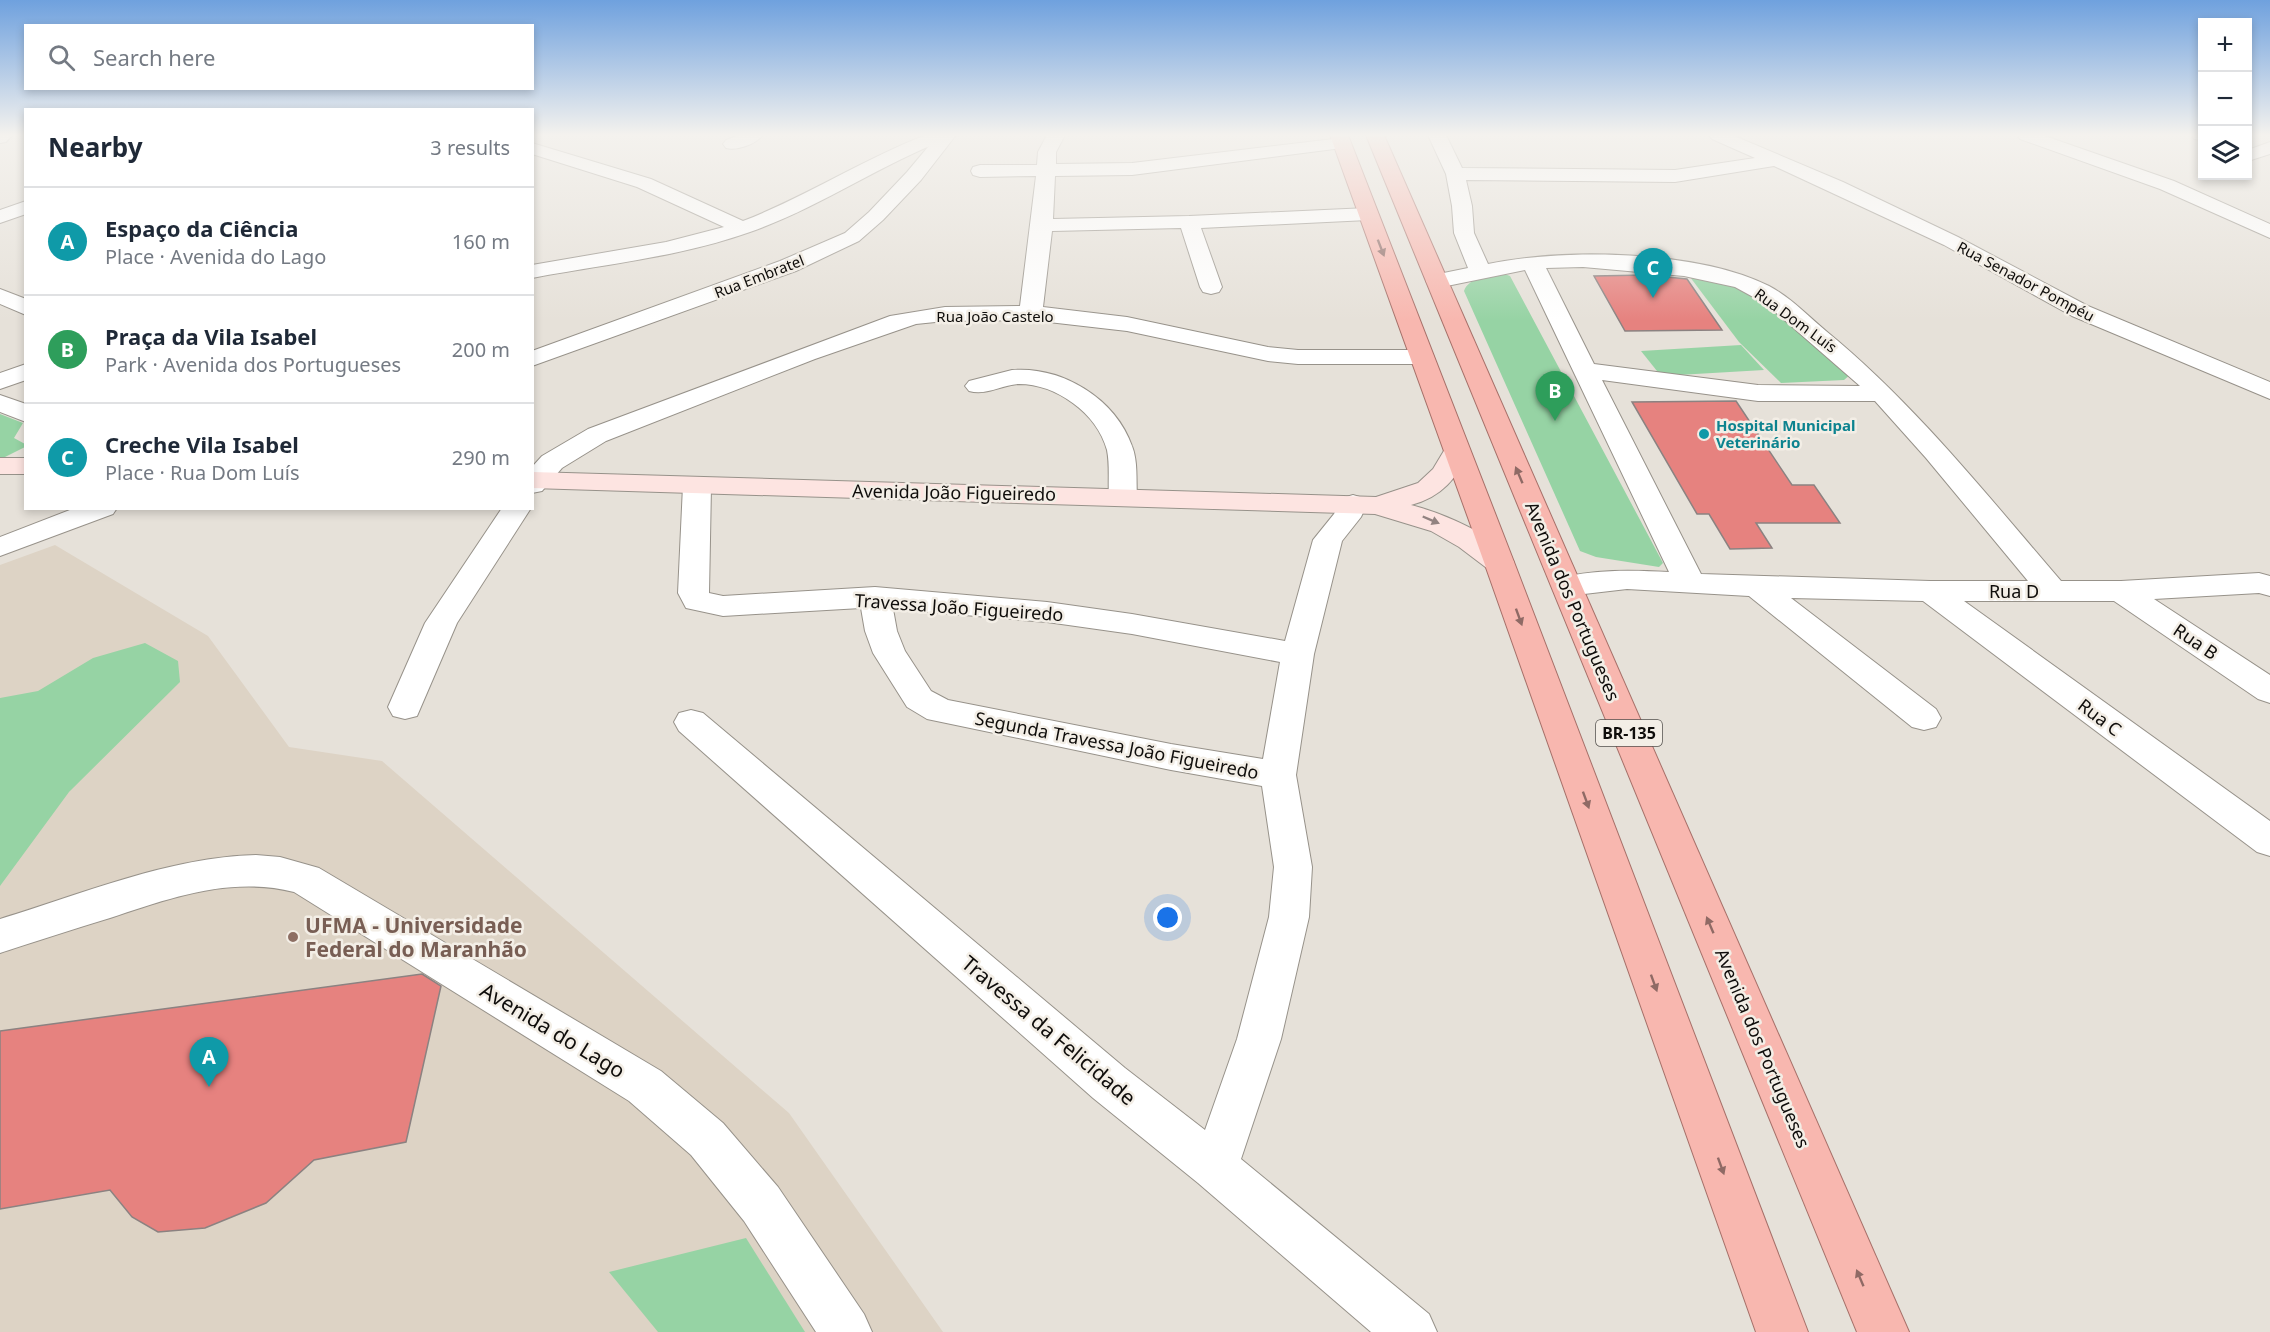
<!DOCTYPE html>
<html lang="en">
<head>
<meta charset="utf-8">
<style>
  :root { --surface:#fff; --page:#f2f2f3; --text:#1f2937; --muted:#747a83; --line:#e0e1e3; --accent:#9f3814 }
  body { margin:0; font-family:"Noto Sans",sans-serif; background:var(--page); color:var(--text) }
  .controls { position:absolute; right:18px; top:18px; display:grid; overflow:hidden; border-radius:0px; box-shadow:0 3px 9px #0003 }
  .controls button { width:54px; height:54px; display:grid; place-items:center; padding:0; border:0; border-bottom:2px solid var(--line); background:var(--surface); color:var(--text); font:30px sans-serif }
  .you { position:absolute; left:1168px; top:918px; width:21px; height:21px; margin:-15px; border:4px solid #fff; border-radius:50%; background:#1a73e8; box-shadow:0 0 0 9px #1a73e833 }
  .badge { display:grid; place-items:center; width:39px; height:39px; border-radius:50%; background:var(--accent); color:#fff; font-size:20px; font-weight:700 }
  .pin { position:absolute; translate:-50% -50px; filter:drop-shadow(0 2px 3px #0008) }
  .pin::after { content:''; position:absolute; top:32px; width:21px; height:18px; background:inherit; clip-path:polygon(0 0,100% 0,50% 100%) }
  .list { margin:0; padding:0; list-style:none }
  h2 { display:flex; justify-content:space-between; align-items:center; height:78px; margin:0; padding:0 24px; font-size:26px }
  h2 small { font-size:20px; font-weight:400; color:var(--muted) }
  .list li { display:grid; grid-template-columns:39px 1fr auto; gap:18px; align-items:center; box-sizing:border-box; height:108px; padding:0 24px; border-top:2px solid var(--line) }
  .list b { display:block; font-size:22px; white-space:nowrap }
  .list p { margin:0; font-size:20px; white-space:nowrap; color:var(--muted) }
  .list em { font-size:20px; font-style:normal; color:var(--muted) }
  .icon { flex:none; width:33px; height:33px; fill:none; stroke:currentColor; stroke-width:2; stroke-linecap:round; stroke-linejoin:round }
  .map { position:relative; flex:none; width:2270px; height:1332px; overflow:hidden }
  .search { position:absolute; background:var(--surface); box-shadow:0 3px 9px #0003; left:24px; top:24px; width:510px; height:66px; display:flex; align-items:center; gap:15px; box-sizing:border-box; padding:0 21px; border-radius:0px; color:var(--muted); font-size:22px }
  .panel { position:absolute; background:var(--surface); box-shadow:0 3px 9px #0003; left:24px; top:108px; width:510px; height:402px; border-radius:0px }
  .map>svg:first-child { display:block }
</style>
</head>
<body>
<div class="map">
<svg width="2270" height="1332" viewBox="0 0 2270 1332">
  <rect width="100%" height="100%" fill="#e6e1d9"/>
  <polygon fill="#ddd3c5" points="55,545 208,636 289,747 382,761 789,1113 943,1332 0,1332 0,565"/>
  <g fill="#96d3a4">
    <path d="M1502,273L1510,276L1663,563L1659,567L1596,557L1580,551L1464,291C1469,277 1489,276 1502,273Z"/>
    <polygon points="1687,273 1748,289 1851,374 1844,380 1781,383 1739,342"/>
    <polygon points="1741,345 1764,370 1661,376 1641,351"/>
    <polygon points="0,414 23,423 14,438 25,444 25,447 3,458 0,458"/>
    <polygon points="145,643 178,661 180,682 69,792 0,886 0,698 38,691 93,658"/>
    <polygon points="746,1238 805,1332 658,1332 609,1272"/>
  </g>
  <g fill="#e6827f" stroke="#8b8281" stroke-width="1.5">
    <polygon points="1647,275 1687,279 1722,330 1625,331 1594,276"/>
    <polygon points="1736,401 1792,485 1814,485 1840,523 1756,523 1772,548 1730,549 1709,514 1697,514 1632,402"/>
    <polygon points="422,974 441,986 406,1142 314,1160 266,1203 205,1228 158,1232 132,1217 110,1190 0,1209 0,1031"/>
  </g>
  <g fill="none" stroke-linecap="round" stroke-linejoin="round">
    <defs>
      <g id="minor">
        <polygon points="0,135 12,135 6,142 0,143"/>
        <path d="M739,135H763C756,144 737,151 726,148L723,144L726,140Z"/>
        <path d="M926,135H950L947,139C879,165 819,208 750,232C680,257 605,264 532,278V265L666,242L724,227L637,187L532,154V143L651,179L743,221C806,197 863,159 926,135Z"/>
        <polygon points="1047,135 1065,135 1056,152 1056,164 1132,163 1342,138 1348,139 1351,143 1348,147 1342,148 1132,175 1055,176 1053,219 1189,216 1368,208 1375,210 1378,214 1375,218 1368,220 1201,228 1222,287 1219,292 1211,294 1203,292 1200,287 1181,228 1052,231 1043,307 1127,317 1268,347 1298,350 1422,350 1431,352 1434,357 1431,362 1422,364 1298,364 1268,361 1127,331 1031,320 945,321 916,324 815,359 606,441 562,468 542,491 532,493 532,467 542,456 588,429 890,316 945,307 1020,306 1036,176 980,177 973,175 971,171 973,167 980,165 1037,165 1038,152"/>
        <path d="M1428,135H1446L1462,168L1675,170L1755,158L1712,139L1709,135H1732L1843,182L1958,237L2088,306L2270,382V399L2072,316L1944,245L1774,166L1675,182L1466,180L1472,206L1474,233L1488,264C1566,248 1697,250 1769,286C1790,297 1808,316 1826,331C1915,404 1986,494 2061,581H2121L2259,573L2270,576V596L2259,593L2154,599L2270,675V703L2258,699L2114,601H1964L2270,821V856L2257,852L1923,601L1791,598L1936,709L1941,718L1936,727L1924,730L1912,727L1749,596L1627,589L1567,596L1556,593L1552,586L1556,579C1593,569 1632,570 1669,572L1525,270L1437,288L1429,286L1426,281L1429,276L1468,268L1454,233L1452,206L1446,174ZM1583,267L1684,276L1735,287L1766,304L1860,386L1758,385L1594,364L1546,268ZM1602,380L1758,401H1875L1926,458L2028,581H1930L1701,574Z"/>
        <polygon points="2017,135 2042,135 2174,181 2270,224 2270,238 2160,189 2020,139"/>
        <polygon points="2191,135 2202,135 2202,140 2194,139"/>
        <polygon points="2270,142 2270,154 2248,161 2248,150"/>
        <polygon points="26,201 26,214 0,223 0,210"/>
        <polygon points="0,289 26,299 26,315 0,304"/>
        <polygon points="26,364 26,380 0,389 0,373"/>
        <path d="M1012,370C1062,366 1115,398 1132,446C1138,461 1136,480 1137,496L1133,502L1123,504L1113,502L1109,496C1108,481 1110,465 1107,450C1097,413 1056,384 1019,384C1002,385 986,396 969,391L965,386L969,381Z"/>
        <polygon points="0,395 26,404 26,422 0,412"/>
        <path d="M697,478L707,480L711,486L709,593L723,596L875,587L1047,602L1132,614L1285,641L1313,540L1334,514L1343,498L1353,495L1363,498L1367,504L1361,517L1342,541L1314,654L1296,775L1312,867L1309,917L1281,1039L1241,1159L1429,1314L1437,1332H1371L1198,1183L1093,1098L679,731L674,722L679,713L691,710L703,713L1125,1068L1205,1130L1237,1039L1269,917L1274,867L1262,786L1171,770L927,719L907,707L873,653L865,631L861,608L723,616L686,608L678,593L683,486L687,480ZM893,609L1047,622L1132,634L1280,662L1263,759L1171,744L948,700L931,691L905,651L897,631Z"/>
        <polygon points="75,508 117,508 113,514 0,556 0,537"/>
        <polygon points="502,508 531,508 457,623 417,716 405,719 393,716 388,707 425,623"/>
        <path d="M256,855L280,857L319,868L661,1071L723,1123L778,1187L864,1314L872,1332H816L744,1221L691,1155L629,1101L294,892C231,876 170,898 110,918C73,929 37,941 0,953V919C82,894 170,857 256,855Z"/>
      </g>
      <polygon id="tertiary" points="938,135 956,135 921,180 883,220 859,241 796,271 532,366 532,351 780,261 845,233 869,212 907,172"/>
      <g id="secondary">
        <path d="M1457,442L1466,444L1470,450C1457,478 1442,497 1411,505C1442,513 1496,535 1514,562L1510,569L1499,571L1488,569L1459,547L1431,531L1375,514L532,488V472L1376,497L1418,483L1433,469L1448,444Z"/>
        <rect x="0" y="458" width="26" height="16"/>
      </g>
      <g id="trunk">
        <polygon points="1330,135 1348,135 1514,562 1808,1332 1756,1332 1484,562"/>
        <polygon points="1366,135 1384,135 1909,1332 1857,1332"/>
      </g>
    </defs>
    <use href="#minor" stroke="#97928a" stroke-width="2"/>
    <use href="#tertiary" stroke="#97928a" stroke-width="2"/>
    <use href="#secondary" stroke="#97928a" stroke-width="2"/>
    <use href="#trunk" stroke="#a67069" stroke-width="2"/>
    <use href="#minor" fill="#fff" fill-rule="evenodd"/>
    <use href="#tertiary" fill="#fff" fill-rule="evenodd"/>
    <use href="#secondary" fill="#fde4e1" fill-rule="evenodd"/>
    <use href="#trunk" fill="#f8b7af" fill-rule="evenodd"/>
  </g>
  <defs><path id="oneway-solid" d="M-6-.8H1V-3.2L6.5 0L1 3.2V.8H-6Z" transform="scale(1.5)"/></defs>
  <g fill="#8f6a65">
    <use href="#oneway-solid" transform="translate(1381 248) rotate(69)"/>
    <use href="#oneway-solid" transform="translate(1519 475) rotate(-113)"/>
    <use href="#oneway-solid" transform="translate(1519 617) rotate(70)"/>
    <use href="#oneway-solid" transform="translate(1586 800) rotate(70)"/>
    <use href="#oneway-solid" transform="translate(1710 925) rotate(-113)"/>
    <use href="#oneway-solid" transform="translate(1654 983) rotate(70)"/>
    <use href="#oneway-solid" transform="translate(1721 1166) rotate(70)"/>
    <use href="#oneway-solid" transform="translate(1860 1278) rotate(-113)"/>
  </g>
  <use fill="#928381" href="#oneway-solid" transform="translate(1431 520) rotate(23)"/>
  <linearGradient id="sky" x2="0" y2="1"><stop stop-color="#6fa1de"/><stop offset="0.42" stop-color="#f4f2ee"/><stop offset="1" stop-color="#f4f2ee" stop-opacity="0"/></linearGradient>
  <rect width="2270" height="321" fill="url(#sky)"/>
  <circle fill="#0f9aa8" stroke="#f3eee6" stroke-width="2" cx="1704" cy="434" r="6"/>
  <circle fill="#8d6e63" stroke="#f3eee6" stroke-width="2" cx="293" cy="937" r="6"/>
  <g text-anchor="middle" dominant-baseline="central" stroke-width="5" stroke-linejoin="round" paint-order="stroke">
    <g font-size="15" fill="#0f0d0b" stroke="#f3eee6">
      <text transform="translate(759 276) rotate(-21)">Rua Embratel</text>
      <text transform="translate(2026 281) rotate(28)">Rua Senador Pompéu</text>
      <text x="995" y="316">Rua João Castelo</text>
      <text transform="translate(1796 320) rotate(36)">Rua Dom Luís</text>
    </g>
    <g font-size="15" font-weight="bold" fill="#0d838f" stroke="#f3eee6" text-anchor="start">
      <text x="1716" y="425">Hospital Municipal<tspan x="1716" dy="17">Veterinário</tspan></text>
    </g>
    <rect fill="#f3eee6" stroke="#53504d" stroke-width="1.5" x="1596" y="720" width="66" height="26" rx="4.5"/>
    <g font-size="16" font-weight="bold" fill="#0f0d0b">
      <text x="1629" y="733">BR-135</text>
    </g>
    <g font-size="18" fill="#0f0d0b" stroke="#f3eee6">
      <text transform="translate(954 492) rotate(1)">Avenida João Figueiredo</text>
      <text x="2014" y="591">Rua D</text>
      <text transform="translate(1573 601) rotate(67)">Avenida dos Portugueses</text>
      <text transform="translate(959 607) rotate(4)">Travessa João Figueiredo</text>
      <text transform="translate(2196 641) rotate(34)">Rua B</text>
      <text transform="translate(2100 717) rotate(37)">Rua C</text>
      <text transform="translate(1117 745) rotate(11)">Segunda Travessa João Figueiredo</text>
      <text transform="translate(1763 1048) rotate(67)">Avenida dos Portugueses</text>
    </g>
    <g font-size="21" font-weight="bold" fill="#785e54" stroke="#f3eee6" text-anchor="start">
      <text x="305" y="925">UFMA - Universidade<tspan x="305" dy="24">Federal do Maranhão</tspan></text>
    </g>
    <g font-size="21" fill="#0f0d0b" stroke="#f3eee6">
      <text transform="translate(553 1030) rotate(31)">Avenida do Lago</text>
      <text transform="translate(1049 1030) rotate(40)">Travessa da Felicidade</text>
    </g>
  </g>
</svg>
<div class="controls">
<button>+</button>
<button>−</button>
<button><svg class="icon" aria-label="layers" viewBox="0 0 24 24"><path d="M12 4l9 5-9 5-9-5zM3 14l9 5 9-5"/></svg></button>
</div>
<div class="you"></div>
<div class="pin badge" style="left:209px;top:1087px;background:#0f9aa8">A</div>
<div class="pin badge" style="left:1555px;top:421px;background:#2e9e5b">B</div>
<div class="pin badge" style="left:1653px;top:298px;background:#0f9aa8">C</div>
<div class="search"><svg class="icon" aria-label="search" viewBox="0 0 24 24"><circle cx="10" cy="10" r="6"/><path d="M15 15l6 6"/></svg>Search here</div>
<section class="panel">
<h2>Nearby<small>3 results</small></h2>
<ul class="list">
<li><span class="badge" style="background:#0f9aa8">A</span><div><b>Espaço da Ciência</b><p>Place · Avenida do Lago</p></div><em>160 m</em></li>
<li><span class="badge" style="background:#2e9e5b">B</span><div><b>Praça da Vila Isabel</b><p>Park · Avenida dos Portugueses</p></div><em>200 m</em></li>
<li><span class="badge" style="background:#0f9aa8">C</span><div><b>Creche Vila Isabel</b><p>Place · Rua Dom Luís</p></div><em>290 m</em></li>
</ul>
</section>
</div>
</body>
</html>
